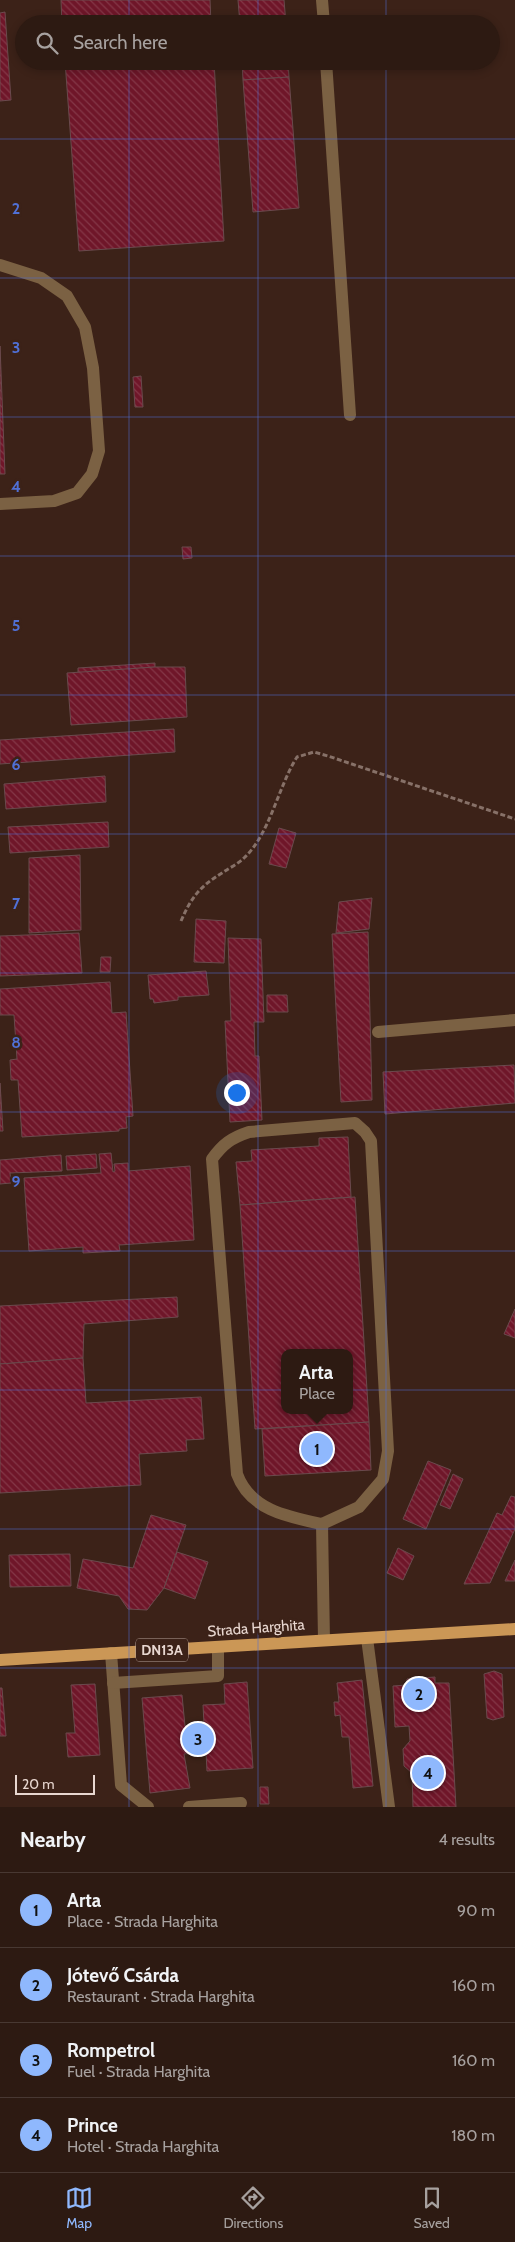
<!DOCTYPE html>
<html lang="en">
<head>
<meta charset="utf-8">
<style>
  :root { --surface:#2d1a12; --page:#392720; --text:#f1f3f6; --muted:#a7a19f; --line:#483832; --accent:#8fb8fd }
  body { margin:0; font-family:Cabin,sans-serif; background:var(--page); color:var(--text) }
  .scale { position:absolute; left:15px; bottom:12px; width:80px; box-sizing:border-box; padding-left:5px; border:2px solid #e8d7d0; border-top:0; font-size:14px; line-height:18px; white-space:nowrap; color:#e8d7d0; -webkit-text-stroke:4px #3c2218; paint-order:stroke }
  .you { position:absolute; left:236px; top:1092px; width:18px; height:18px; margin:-12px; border:4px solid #fff; border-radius:50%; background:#1a73e8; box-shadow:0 0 0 8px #1a73e833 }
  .badge { display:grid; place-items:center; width:32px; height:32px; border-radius:50%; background:var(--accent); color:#111; font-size:16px; font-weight:700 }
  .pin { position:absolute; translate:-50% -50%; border:2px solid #fff; box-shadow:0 1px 5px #0006 }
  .popup { position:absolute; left:281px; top:1349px; width:72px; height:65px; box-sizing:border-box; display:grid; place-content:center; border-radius:10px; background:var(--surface); filter:drop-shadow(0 1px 4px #0005); font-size:16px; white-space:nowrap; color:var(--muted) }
  .popup b { font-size:19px; color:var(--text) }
  .popup::after { content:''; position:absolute; left:50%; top:100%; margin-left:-10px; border:10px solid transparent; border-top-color:var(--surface) }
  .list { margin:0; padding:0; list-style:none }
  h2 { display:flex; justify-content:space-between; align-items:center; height:65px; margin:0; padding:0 20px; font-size:21px }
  h2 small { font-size:16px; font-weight:400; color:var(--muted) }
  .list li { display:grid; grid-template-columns:32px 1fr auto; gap:15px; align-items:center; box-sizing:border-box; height:75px; padding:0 20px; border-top:1px solid var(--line) }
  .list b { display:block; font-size:19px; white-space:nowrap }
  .list p { margin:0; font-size:16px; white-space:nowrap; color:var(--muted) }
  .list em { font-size:16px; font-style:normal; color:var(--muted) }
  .icon { flex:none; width:28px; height:28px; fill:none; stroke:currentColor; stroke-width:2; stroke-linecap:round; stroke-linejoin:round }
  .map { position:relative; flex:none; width:515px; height:1807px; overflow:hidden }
  .search { position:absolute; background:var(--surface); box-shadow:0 2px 8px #0003; left:15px; right:15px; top:15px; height:55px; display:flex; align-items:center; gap:12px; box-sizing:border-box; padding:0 18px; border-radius:28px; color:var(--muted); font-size:19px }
  .sheet { height:365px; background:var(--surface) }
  nav { display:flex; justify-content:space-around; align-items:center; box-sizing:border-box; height:70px; border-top:1px solid var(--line); background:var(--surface); font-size:14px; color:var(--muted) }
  nav a { display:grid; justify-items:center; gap:2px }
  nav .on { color:var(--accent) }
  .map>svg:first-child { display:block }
</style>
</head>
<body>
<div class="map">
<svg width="515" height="1807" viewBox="0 0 515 1807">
  <defs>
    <pattern id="building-back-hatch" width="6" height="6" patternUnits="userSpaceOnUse" patternTransform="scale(1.25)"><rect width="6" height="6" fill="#6f1629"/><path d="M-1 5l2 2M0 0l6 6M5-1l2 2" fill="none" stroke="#843747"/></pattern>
  </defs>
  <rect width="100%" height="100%" fill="#3c2218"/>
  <g fill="url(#building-back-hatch)" stroke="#6a4a4d" fill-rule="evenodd">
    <polygon points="61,0 210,0 211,24 62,24"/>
    <polygon points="238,0 284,0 286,24 240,24"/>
    <polygon points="5,12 11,100 0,101 0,13"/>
    <polygon points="65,61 214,61 224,241 79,251"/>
    <polygon points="242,61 288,61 289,77 243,80"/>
    <polygon points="289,77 299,208 253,212 243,80"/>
    <polygon points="0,346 5,474 0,474"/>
    <polygon points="141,376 143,407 135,407 133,377"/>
    <polygon points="182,547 191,547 192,558 183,559"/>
    <polygon points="155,663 155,667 78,673 78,668"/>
    <polygon points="155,667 185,667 187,717 71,725 67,673"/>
    <polygon points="174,729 175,752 0,764 0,740"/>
    <polygon points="105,776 106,802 6,809 4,784"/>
    <polygon points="108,822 109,847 10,853 8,827"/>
    <polygon points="279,828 296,833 286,868 269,864"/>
    <polygon points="80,855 81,930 29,933 29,858"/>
    <polygon points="372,898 369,929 336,933 339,902"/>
    <polygon points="196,919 226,921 224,963 194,962"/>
    <polygon points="368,932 372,1100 341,1102 332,934"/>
    <polygon points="79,933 82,973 0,976 0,936"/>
    <polygon points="228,938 261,939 264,1022 254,1022 255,1056 259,1056 262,1120 230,1122 225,1021 231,1021"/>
    <polygon points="101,957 111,957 110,972 100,972"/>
    <polygon points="206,971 209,995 178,997 178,1000 154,1003 153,999 150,999 148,975"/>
    <polygon points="110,982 112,1013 126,1012 133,1116 126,1117 127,1128 119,1129 119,1131 22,1137 18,1080 11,1080 10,1060 17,1059 14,1015 0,1015 0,989"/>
    <polygon points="267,995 287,995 288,1012 267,1012"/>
    <polygon points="514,1065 515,1103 385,1114 383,1072"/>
    <polygon points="0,1083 3,1131 0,1131"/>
    <polygon points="348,1137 351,1197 240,1205 236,1162 252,1161 251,1150 319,1146 319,1138"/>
    <polygon points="111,1153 113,1172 115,1171 114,1164 128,1163 128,1171 190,1166 194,1240 119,1245 120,1251 83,1253 83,1247 29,1251 24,1178 101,1173 99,1154"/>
    <polygon points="96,1154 97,1168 67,1170 66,1156"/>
    <polygon points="61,1155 62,1171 10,1173 11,1183 0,1184 0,1160"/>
    <path d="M355,1197L369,1422L255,1429L240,1205ZM284,1353H350V1410H284Z"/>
    <polygon points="177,1297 178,1317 84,1324 83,1358 0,1364 0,1306"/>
    <polygon points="515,1309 515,1338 504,1334"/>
    <polygon points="83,1358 86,1403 201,1397 204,1439 186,1440 187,1451 139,1454 141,1485 0,1493 0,1364"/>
    <polygon points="369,1422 371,1470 265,1476 262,1429"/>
    <polygon points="428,1461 451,1470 426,1529 403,1519"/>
    <polygon points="453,1474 463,1479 450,1509 440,1505"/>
    <polygon points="511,1496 515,1497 515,1529 490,1583 464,1584 497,1513 502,1515"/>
    <polygon points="151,1515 186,1525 164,1588 147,1610 128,1609 119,1596 77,1588 83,1559 133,1568"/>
    <polygon points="398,1548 414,1556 403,1580 387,1573"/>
    <polygon points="177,1552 208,1562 195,1599 164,1588"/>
    <polygon points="70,1554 71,1586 10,1587 9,1555"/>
    <polygon points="515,1560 515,1581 505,1581"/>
    <polygon points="494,1671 502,1674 504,1717 493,1720 487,1718 484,1674"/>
    <polygon points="435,1677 435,1683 449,1683 456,1807 413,1807 412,1773 404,1766 403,1749 410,1741 409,1726 395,1727 393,1686 407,1685 407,1679"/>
    <polygon points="362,1680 373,1786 353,1788 349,1737 342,1737 340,1715 335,1716 334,1702 339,1702 337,1683"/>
    <polygon points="247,1682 253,1768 207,1771 206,1752 184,1754 190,1788 150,1793 142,1698 182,1695 185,1726 204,1724 203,1705 225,1704 224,1684"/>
    <polygon points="95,1684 100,1755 68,1757 66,1733 75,1733 71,1685"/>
    <polygon points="0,1688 2,1688 6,1736 0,1736"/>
    <polygon points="260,1787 268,1787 269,1804 260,1804"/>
  </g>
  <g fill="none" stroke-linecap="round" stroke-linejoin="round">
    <path stroke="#877168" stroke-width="3" stroke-dasharray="5 2.5" stroke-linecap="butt" d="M181,921C191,898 199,887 222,873C229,868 238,864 244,858C270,834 278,787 297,757L314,752L328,756L515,819"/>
    <g stroke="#7b6143" stroke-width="12">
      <polyline points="322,0 324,24"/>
      <polyline points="326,61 350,415"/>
      <polyline points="0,265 41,278 67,296 85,327 93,368 99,451 92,474 77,493 54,501 0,504"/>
      <polyline points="378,1032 515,1020"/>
      <path d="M322,1524L359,1507L383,1479L388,1451L371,1141L365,1132L355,1123L249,1132C231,1138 223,1144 212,1159L237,1474C250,1510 288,1517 322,1524L324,1640"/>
      <polyline points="367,1638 389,1807"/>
      <polyline points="111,1653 121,1785 148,1807"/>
      <polyline points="113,1683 218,1676 218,1647"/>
      <polyline points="189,1807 241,1803"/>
    </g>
    <polyline stroke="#cb9756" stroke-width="12" points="0,1660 515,1629"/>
  </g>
  <path fill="none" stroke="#5070d6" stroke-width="1" stroke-opacity="0.55" d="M129,0V24M258,0V24M386,0V24M129,61V1807M258,61V1807M386,61V1807M0,139H515M0,278H515M0,417H515M0,556H515M0,695H515M0,834H515M0,973H515M0,1112H515M0,1251H515M0,1390H515M0,1529H515M0,1668H515"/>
  <g text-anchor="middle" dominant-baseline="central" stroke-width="5" stroke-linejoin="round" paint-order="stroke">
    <rect fill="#3c2218" stroke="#b4a199" stroke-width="1" x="136" y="1638.5" width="52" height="23" rx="4"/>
    <g font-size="14" font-weight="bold" fill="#e8d7d0">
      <text x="162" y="1650">DN13A</text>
    </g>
    <g font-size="15" fill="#e8d7d0" stroke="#3c2218">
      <text transform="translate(256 1628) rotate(-4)">Strada Harghita</text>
    </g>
  </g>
  <g font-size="16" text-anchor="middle" font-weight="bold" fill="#5070d6" stroke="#3c2218" stroke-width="5" stroke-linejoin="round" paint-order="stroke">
    <text x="16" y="214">2</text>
    <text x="16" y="353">3</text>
    <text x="16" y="492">4</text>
    <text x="16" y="631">5</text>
    <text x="16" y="770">6</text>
    <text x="16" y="909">7</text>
    <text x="16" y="1048">8</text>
    <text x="16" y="1187">9</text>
  </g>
</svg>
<div class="scale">20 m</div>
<div class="you"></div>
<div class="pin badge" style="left:317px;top:1449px">1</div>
<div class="popup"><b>Arta</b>Place</div>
<div class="pin badge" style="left:419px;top:1694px">2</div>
<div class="pin badge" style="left:198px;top:1739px">3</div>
<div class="pin badge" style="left:428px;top:1773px">4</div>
<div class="search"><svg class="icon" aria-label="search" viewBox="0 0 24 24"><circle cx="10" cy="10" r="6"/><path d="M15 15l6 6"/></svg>Search here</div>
</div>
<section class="sheet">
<h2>Nearby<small>4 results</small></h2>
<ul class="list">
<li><span class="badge">1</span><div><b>Arta</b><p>Place · Strada Harghita</p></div><em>90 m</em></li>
<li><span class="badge">2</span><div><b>Jótevő Csárda</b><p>Restaurant · Strada Harghita</p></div><em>160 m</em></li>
<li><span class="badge">3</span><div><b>Rompetrol</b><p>Fuel · Strada Harghita</p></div><em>160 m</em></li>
<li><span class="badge">4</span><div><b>Prince</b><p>Hotel · Strada Harghita</p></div><em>180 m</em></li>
</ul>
</section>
<nav>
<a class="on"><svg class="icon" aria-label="map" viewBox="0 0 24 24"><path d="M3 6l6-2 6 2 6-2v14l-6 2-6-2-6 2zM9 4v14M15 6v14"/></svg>Map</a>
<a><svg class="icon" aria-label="directions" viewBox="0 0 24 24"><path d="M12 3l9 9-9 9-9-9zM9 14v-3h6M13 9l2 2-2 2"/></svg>Directions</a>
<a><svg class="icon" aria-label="saved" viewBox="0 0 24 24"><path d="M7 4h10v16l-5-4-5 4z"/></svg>Saved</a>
</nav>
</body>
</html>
